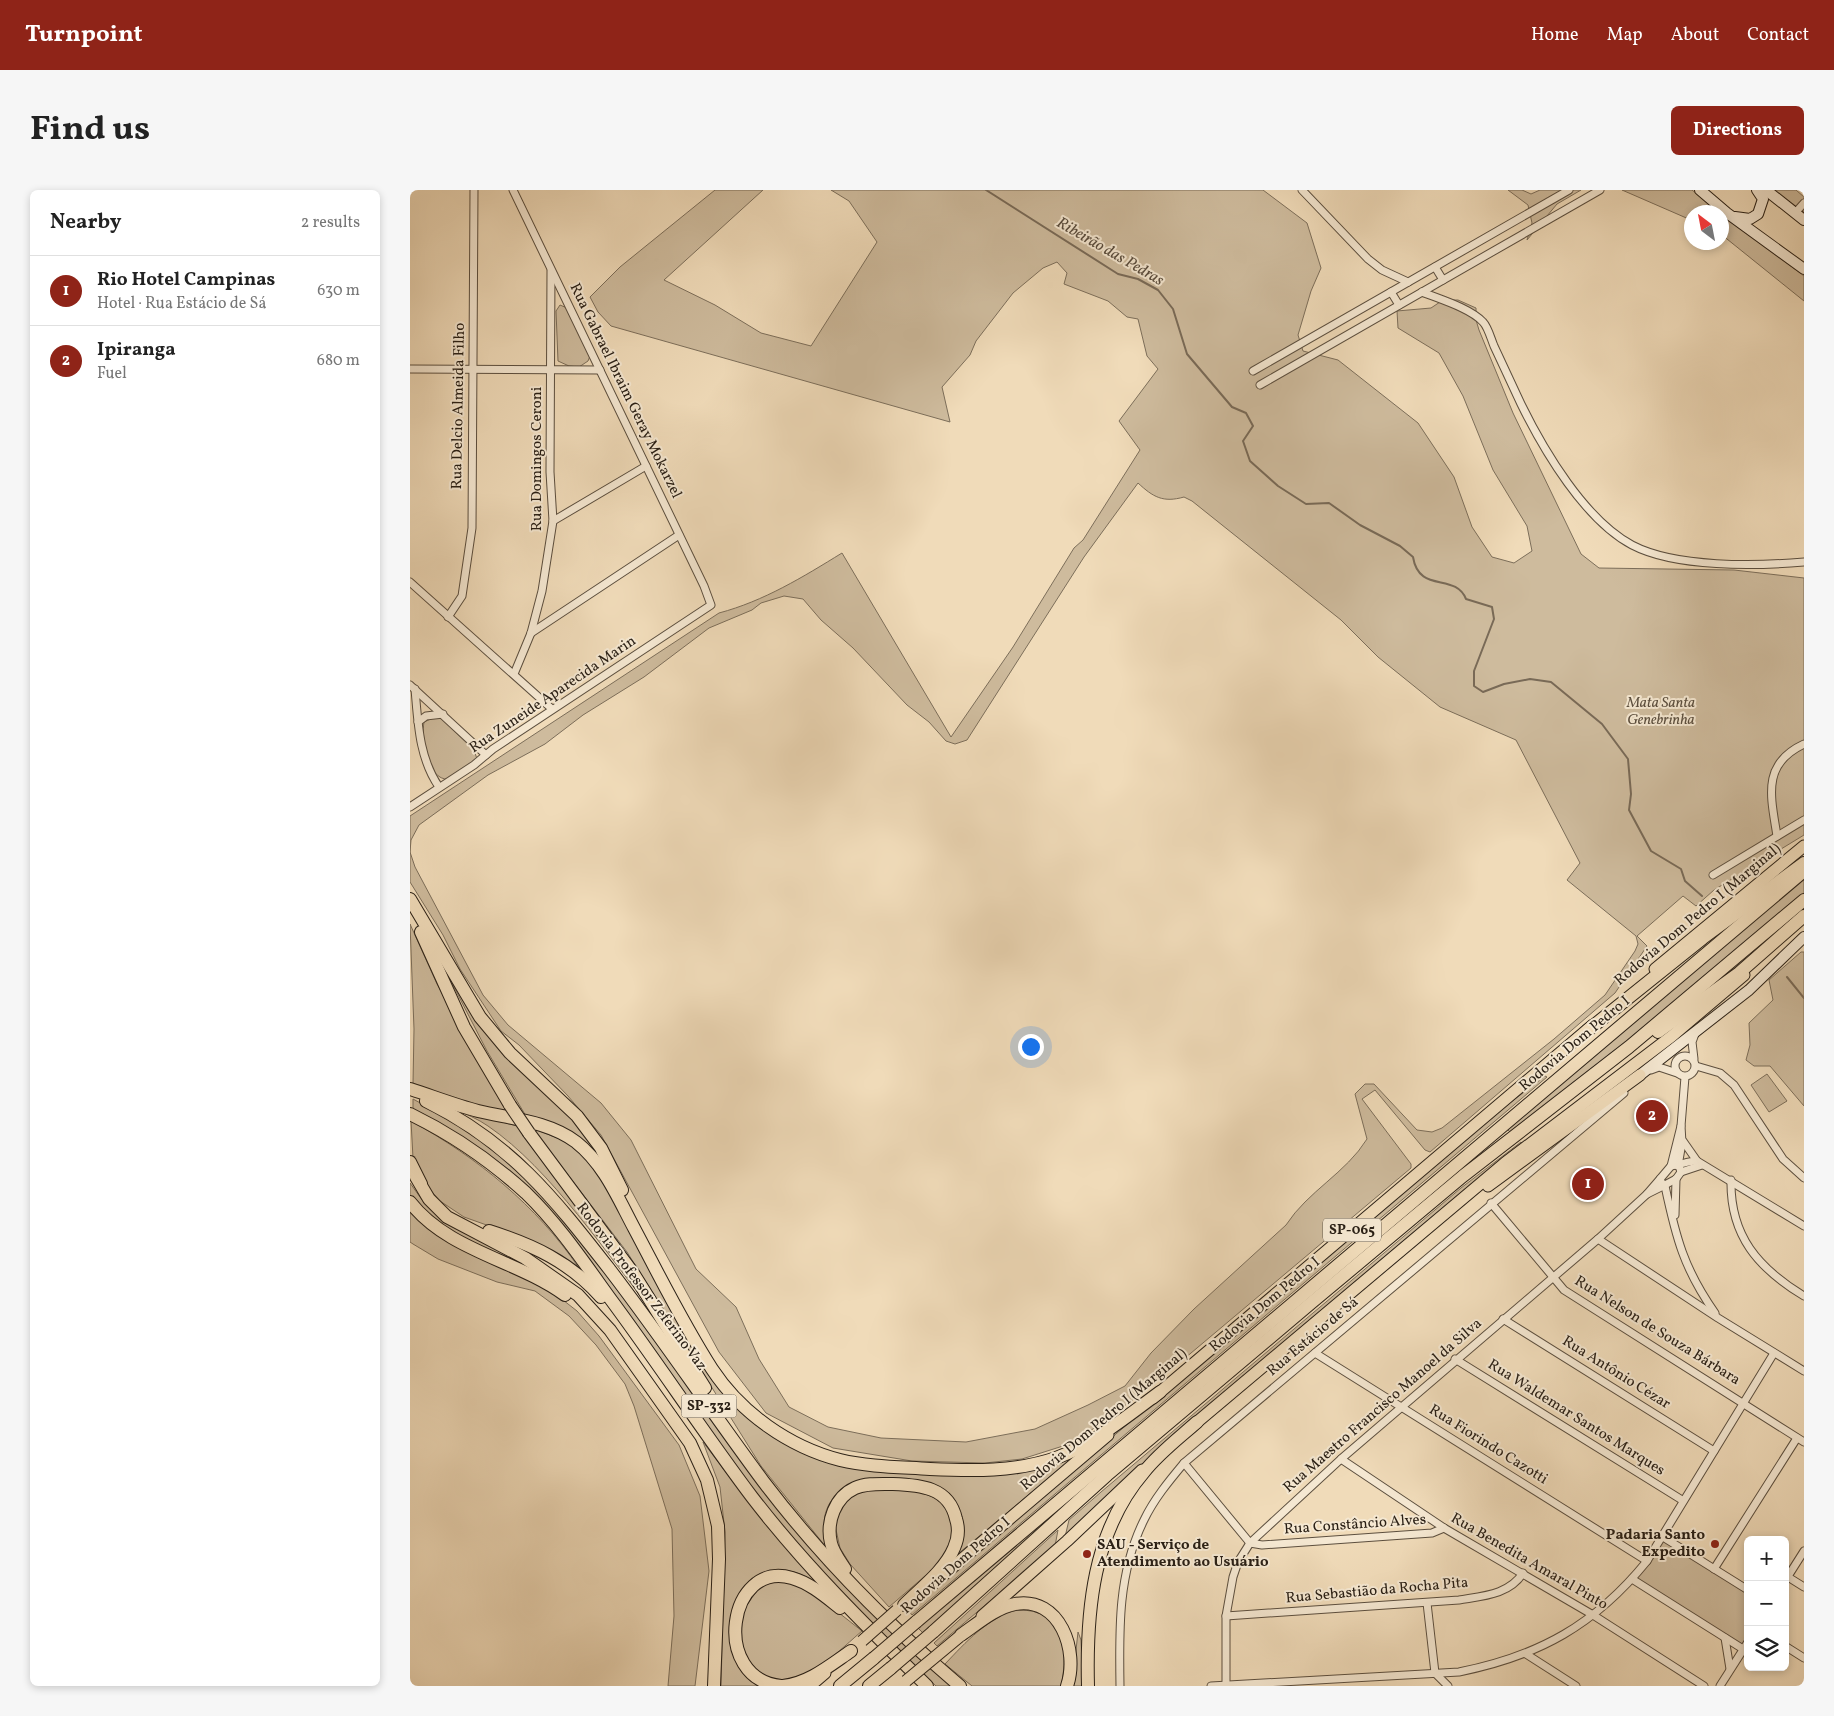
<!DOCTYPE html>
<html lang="en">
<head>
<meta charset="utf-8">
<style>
  :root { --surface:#fff; --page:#f6f6f6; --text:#222; --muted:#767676; --line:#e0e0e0; --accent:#8f2418 }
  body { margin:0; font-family:Vollkorn,serif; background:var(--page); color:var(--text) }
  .controls { position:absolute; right:15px; bottom:15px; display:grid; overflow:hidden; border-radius:8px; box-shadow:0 2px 8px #0003 }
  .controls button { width:45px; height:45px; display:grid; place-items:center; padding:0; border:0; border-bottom:1px solid var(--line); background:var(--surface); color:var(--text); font:25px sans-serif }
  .compass { position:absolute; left:1274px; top:15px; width:45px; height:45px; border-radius:50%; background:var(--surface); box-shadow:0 2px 8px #0003; rotate:328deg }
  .you { position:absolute; left:620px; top:856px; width:18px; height:18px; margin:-12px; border:4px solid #fff; border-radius:50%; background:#1a73e8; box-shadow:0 0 0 8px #1a73e833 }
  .badge { display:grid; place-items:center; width:32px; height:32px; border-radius:50%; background:var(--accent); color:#fff; font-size:16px; font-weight:700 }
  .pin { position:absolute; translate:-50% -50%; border:2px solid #fff; box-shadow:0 1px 5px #0006 }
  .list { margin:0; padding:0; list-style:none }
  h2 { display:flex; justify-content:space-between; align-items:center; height:65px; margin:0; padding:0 20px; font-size:21px }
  h2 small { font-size:16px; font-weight:400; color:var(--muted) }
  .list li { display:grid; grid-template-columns:32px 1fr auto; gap:15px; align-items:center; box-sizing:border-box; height:70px; padding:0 20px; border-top:1px solid var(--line) }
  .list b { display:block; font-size:19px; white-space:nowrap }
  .list p { margin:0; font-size:16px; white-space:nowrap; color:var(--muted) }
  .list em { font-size:16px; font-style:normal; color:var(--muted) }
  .icon { flex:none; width:28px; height:28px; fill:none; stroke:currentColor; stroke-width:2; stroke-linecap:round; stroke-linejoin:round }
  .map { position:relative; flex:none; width:1394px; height:1496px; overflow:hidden; border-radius:8px }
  header { display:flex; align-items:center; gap:30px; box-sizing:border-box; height:70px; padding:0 25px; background:var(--accent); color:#fff }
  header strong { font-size:24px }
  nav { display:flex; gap:28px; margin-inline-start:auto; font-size:18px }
  .intro { display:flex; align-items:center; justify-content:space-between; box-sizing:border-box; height:120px; padding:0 30px }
  h1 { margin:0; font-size:35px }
  .button { padding:12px 22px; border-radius:8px; background:var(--accent); color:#fff; font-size:18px; font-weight:700 }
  main { display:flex; gap:30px; padding:0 30px }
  aside { flex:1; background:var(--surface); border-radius:8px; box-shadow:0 2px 8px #0003 }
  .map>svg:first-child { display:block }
</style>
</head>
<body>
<header>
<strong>Turnpoint</strong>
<nav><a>Home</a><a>Map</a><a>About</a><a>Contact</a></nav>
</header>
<div class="intro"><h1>Find us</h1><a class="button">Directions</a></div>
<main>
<aside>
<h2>Nearby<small>2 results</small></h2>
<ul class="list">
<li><span class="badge">1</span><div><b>Rio Hotel Campinas</b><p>Hotel · Rua Estácio de Sá</p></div><em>630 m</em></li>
<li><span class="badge">2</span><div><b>Ipiranga</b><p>Fuel</p></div><em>680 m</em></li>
</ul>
</aside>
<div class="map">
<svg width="1394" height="1496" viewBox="0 0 1394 1496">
  <rect width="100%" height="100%" fill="#f0dbb9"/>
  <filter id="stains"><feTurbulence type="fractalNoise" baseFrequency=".004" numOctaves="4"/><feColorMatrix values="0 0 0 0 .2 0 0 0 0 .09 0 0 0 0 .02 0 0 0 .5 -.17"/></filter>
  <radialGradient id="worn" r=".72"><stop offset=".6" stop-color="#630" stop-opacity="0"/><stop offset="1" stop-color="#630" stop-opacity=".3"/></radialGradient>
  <g fill="#cebb9d" stroke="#7c6e5a">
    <path d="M305,0H353L254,90L305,115L351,143L401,156L467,52L439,11L421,0H853L897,33L911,78L901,101L888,145L893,161L928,170L1008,233L1044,287L1062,337L1082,367L1104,373L1122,361L1117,336L1083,280L1053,206L1029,163L988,138L987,121L1021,118L1033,110H1048L1066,118V130L1069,140L1103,223L1171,364L1189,378L1324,380L1394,388V645L1304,700L1286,716L1273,706L1227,746L1237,756L1205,803L1020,962L1015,960L965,900L952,909L1001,974V978L743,1195L676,1244L653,1256L612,1269L575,1273L502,1271L423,1258L356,1223L309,1162L191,945L158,906L109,855L91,841L50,779L33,745L0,692V662L5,677L73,805L98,835L191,913L221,950L286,1079L326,1117L349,1169L379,1217L418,1237L471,1248L556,1252L625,1239L678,1215L715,1196L741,1163L784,1119L876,1035C898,1001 936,983 957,949L945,904L955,894H964L1007,940L1022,942L1032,938L1144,849L1195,805L1225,761L1228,754L1226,746L1157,690L1170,673L1106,550L1030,517L968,467L931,430L782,311L774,307C753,313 743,307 728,293L674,367L557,550L545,554L536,551L519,532L497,515L443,458L411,430L393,409L374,406L351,413L342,420L299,438L234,487L173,525L135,554L78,585L9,635L1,650L0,662V626L309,423C354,411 393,387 432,363L541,547L603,457L664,358L673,350L730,260L709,231L748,179L737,166L728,129L717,127L698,111L654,94L657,83L647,72L633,78L603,103L566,151L560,165L532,197L540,232L201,136L188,122L180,107L210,77Z"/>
    <polygon points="1098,0 1112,0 1121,4 1130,0 1171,0 1147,14 1117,50 1122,33 1118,15"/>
    <polygon points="1212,0 1282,0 1310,22 1282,22 1281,30"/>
    <polygon points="1364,0 1386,0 1394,7 1394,24"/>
    <polygon points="1312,24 1394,86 1394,111 1312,45"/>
    <polygon points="150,115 157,118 180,166 178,171 169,177 159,176 148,171 146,121"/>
    <path d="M27,526L32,529L64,560L67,569L38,589C18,591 11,547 14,532Z"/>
    <polygon points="1394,688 1394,703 1224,846 1100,942 1097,939"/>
    <polygon points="0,734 27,794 97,923 70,918 3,894 4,839"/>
    <polygon points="1391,762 1394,762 1394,916 1360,876 1344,876 1336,870 1340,855 1339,833 1363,810 1359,790"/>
    <polygon points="31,772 61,823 170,936 198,982 182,961 116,926 77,861"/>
    <polygon points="1357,884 1377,911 1359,922 1341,895"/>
    <polygon points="1135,886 1137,887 540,1393 502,1425 498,1420 1071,935"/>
    <polygon points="3,909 56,938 118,987 200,1088 309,1238 541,1496 526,1496 459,1433 374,1341 127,1011 3,922"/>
    <path d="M44,919L107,936L246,1126C198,1066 141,979 78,936C68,929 56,924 44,919Z"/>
    <path d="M1,931C68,968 126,1015 169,1078L116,1049L54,1027L30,1011L17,996L3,968Z"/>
    <path d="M122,938L160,953L190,984L305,1189L401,1264L560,1285L664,1267L543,1368L548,1356L533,1301L434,1298C410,1316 411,1337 420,1362L351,1276L217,1062Z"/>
    <polygon points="1111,952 1113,954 751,1257 655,1347 659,1330 691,1302 1051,998"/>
    <polygon points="0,993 15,1014 135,1087 38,1040 3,1009 0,1005"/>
    <polygon points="0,1019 144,1103 167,1121 189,1146 269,1255 290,1306 299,1381 285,1496 258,1496 264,1426 262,1339 224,1216 215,1194 186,1155 159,1126 125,1101 87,1092 28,1069 3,1054 0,1052"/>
    <path d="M293,1252L356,1335L407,1393C401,1390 394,1385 387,1383C365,1375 335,1387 327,1410C324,1419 326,1431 326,1440C326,1466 324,1481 349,1496H311L315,1342L310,1297Z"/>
    <polygon points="502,1299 528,1309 542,1325 543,1351 530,1373 479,1417 440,1374 430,1358 425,1335 433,1312 450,1300"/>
    <polygon points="659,1308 661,1310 513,1443 508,1438"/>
    <polygon points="648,1340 645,1356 527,1456 524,1453"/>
    <polygon points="1253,1347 1338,1400 1338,1452 1333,1459 1224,1390"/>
    <path d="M372,1390L396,1397L452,1441C433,1457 396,1495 369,1491C361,1490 351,1484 343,1481L330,1454L332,1422L351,1395Z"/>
    <path d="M608,1420C654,1419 659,1459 651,1496H562L535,1474C555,1453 579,1426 608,1420Z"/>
    <polygon points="668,1442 671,1450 673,1496 662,1496"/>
  </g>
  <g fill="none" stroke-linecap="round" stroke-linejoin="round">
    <g stroke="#796a57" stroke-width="2">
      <path d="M576,0L708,84L728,89L748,100L763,119L777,164L822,217L836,223L843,236L833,251L840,271L868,296L896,314L919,313L950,335L990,356L1003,367C1009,404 1045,382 1056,409L1082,417L1084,429L1064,481V496L1073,502L1094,494L1120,489L1141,492L1192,534L1218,569L1221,604L1219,620L1241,661L1271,679L1275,691L1292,706"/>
      <polyline points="1377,787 1394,808"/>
    </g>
    <defs>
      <g id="minor">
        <polyline points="892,0 958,69 972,80 998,92"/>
        <polyline points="1385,23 1394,13"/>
        <polyline points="1025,77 1033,90"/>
        <polyline points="981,102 989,115"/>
        <path d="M1012,102C1029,109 1060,118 1073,132C1078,137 1081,149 1084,156C1093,175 1102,195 1111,214C1134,261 1175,330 1222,355C1266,378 1346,376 1394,372"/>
        <polyline points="0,179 190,180"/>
        <polyline points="843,181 1159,0"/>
        <polyline points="850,195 1190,0"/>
        <polyline points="143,331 236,276"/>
        <polyline points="0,392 142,519"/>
        <polyline points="38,427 52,406 62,338 64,0"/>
        <polyline points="121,443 269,345"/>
        <polyline points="104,484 121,443 132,401 143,331 140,282 141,81"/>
        <polyline points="0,495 76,565"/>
        <path d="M5,499C8,533 9,568 29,597"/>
        <polyline points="8,532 16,526 33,524"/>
        <polyline points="0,617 64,575 83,559 301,415 294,396 103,0"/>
        <path d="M1367,646C1361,607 1351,574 1394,554"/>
        <polyline points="1303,685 1394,630"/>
        <circle cx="1275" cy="876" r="10"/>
        <polyline points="1284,869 1282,852 1285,844"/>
        <polyline points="1286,876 1310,883 1324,895 1373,969 1394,988"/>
        <polyline points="1241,880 1249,877 1267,883"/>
        <polyline points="1271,936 1275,887"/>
        <polyline points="1273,951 1287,971"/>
        <path d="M1261,976C1271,975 1277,971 1287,971L1394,1036"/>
        <polyline points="1268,976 1272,953 1271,936 1261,976 1250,989 1253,996 1266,989 1271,982 1269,976"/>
        <polyline points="1271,982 1292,975"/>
        <polyline points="1250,989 1237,1004 1253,996"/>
        <path d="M1321,990C1320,1046 1348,1078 1394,1106"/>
        <path d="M1255,996C1266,1048 1274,1079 1305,1123"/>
        <polyline points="1081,1013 1154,1100 1394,1252"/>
        <polyline points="1265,1025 1266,989"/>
        <polyline points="1188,1049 1308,1128 1394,1181"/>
        <polyline points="1093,1129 1304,1261"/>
        <polyline points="905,1163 1237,1371"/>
        <polyline points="1045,1169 1272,1310"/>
        <polyline points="931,1269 1034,1338 1183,1425 1294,1496"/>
        <polyline points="774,1273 840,1353 852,1355 1022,1343 1034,1338"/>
        <polyline points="1253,1347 1338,1400"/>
        <polyline points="1304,1379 1387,1248"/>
        <polyline points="1378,1387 1394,1397"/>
        <polyline points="1222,1389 1333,1459"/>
        <polyline points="1375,1391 1394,1361"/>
        <polyline points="1017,1413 1025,1483 1038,1496"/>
        <path d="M816,1426L1049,1410C1072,1406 1099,1405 1113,1383"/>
        <polyline points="1315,1448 1320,1479"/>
        <polyline points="1375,1456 1394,1468"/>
        <polyline points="1116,1464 1166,1496"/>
        <path d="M710,1496C709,1439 708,1382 734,1330C744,1309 759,1291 774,1273L1214,903"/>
        <path d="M801,1496L1049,1482C1129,1466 1185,1435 1237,1371L1364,1163"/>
        <polyline points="816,1496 816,1426 823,1387 828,1372 840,1353 931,1269 1188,1049 1237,1004"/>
        <polyline points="1310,1496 1338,1452"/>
      </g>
      <g id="secondary">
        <polyline points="1290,0 1317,23 1394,79"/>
        <polyline points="1356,0 1394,30"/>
        <polyline points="1325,27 1340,29 1348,24 1353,9 1347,0"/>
        <polyline points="1230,885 1339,800 1394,747"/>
      </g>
      <g id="trunk">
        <polyline points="1245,779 1394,656"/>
        <polyline points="1078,996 1230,885"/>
        <polyline points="743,1208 1183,835"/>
        <polyline points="780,1238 1095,973 1262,846 1334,785"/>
        <polyline points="524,1393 698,1245"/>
        <polyline points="572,1426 657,1351 732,1280"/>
        <polyline points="400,1496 415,1483"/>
      </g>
      <g id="motorway">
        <polyline points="0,709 70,827 100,863 167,926 191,958 212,1000"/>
        <polyline points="11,742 54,837 100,915"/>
        <polyline points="1177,841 1293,748 1394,673"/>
        <polyline points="1248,842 1329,783 1394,726"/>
        <path d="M0,899C22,906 45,915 68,921C101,929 138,931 166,952C194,974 208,1008 224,1038C249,1085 273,1134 302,1179C331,1223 379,1257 430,1270C459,1277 490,1277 520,1279C563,1281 605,1282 646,1268C684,1254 717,1226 750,1202"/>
        <path d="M16,911C101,953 143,1007 200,1080C253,1149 301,1221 353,1291C410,1366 478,1435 550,1496"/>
        <path d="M0,924C41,944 82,972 116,1003C148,1034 173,1071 199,1107C248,1173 293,1242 342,1307C395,1376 456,1436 517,1496"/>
        <polyline points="119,943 223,1083 295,1198"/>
        <polyline points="0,972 11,994"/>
        <polyline points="6,987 19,1009 37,1027 115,1068 168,1105 200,1140 280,1253 297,1290 308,1336 309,1369 304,1496"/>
        <path d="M0,1012C38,1061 107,1070 155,1105"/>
        <path d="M79,1041C123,1055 160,1072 191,1107"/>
        <path d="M435,1379C430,1371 423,1362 421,1353C416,1332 425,1307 445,1298C456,1293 470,1294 483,1294C510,1295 539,1297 546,1329C549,1338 548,1349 544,1358C535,1380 510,1399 494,1415"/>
        <polyline points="506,1432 1394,681"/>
        <polyline points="523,1442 697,1285 901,1113 1053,986 1219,857 1394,710"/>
        <path d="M551,1445C567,1434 585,1418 605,1414C650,1406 669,1461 657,1496"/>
        <path d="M371,1496C300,1489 318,1369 382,1388C400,1393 416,1407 430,1418"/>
        <path d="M373,1496C399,1493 419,1476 441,1461"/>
        <polyline points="430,1496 464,1468"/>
        <polyline points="459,1496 481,1478"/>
        <path d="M678,1496C676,1421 683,1341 734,1282C749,1263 769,1248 787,1232"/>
      </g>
    </defs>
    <use href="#minor" stroke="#5c4f3f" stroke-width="9"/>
    <use href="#secondary" stroke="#2a2016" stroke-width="12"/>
    <use href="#trunk" stroke="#2a2016" stroke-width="13"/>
    <use href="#motorway" stroke="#2a2016" stroke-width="14"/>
    <use href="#minor" stroke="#f5e8d2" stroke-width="7"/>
    <use href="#secondary" stroke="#f5e8d2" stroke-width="10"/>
    <use href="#trunk" stroke="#f0dbb9" stroke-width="11"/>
    <use href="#motorway" stroke="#f0dbb9" stroke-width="12"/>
    <defs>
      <g id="trunk-bridge">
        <polyline points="452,1451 487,1420"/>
        <polyline points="496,1491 549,1447"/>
      </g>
      <g id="motorway-bridge">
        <polyline points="100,915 119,943"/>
        <polyline points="464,1468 506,1432"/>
        <polyline points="481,1478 523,1442"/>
      </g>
    </defs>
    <use href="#trunk-bridge" stroke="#2a2016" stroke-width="13" stroke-linecap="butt"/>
    <use href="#motorway-bridge" stroke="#2a2016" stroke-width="14" stroke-linecap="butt"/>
    <use href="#trunk-bridge" stroke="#f0dbb9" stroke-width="11"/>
    <use href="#motorway-bridge" stroke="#f0dbb9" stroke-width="12"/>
  </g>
  <g fill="#8f2418" stroke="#f5e8d2" stroke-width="2">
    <circle cx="1305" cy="1354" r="5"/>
    <circle cx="677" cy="1364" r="5"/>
  </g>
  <g text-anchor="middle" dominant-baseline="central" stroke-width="4" stroke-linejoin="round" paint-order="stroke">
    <g fill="#f5e8d2" stroke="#675c4e" stroke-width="1">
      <rect x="913" y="1028.5" width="58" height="23" rx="4"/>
      <rect x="271.5" y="1204.5" width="55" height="23" rx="4"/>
    </g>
    <g font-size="14" font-weight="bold" fill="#2a2016">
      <text x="942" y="1040">SP-065</text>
      <text x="299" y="1216">SP-332</text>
    </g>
    <g font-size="15" fill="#2a2016" stroke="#f5e8d2">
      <text transform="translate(215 201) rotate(64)">Rua Gabrael Ibraim Geray Mokarzel</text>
      <text transform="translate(49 216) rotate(-89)">Rua Delcio Almeida Filho</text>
      <text transform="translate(127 269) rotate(-90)">Rua Domingos Ceroni</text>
      <text transform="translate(143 505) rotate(-34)">Rua Zuneide Aparecida Marin</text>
      <text transform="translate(1288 725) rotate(-40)">Rodovia Dom Pedro I (Marginal)</text>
      <text transform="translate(1165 854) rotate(-40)">Rodovia Dom Pedro I</text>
      <text transform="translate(231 1097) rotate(53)">Rodovia Professor Zeferino Vaz</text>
      <text transform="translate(855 1115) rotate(-40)">Rodovia Dom Pedro I</text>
      <text transform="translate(1247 1141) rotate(32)">Rua Nelson de Souza Bárbara</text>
      <text transform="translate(903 1147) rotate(-40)">Rua Estácio de Sá</text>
      <text transform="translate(1206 1183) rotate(32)">Rua Antônio Cézar</text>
      <text transform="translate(973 1216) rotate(-41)">Rua Maestro Francisco Manoel da Silva</text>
      <text transform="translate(1166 1228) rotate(32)">Rua Waldemar Santos Marques</text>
      <text transform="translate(694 1230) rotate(-40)">Rodovia Dom Pedro I (Marginal)</text>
      <text transform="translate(1078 1255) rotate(32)">Rua Fiorindo Cazotti</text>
      <text transform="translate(945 1335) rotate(-4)">Rua Constâncio Alves</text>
      <text transform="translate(1119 1372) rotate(30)">Rua Benedita Amaral Pinto</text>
      <text transform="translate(546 1376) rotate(-41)">Rodovia Dom Pedro I</text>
      <text transform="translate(967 1401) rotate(-5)">Rua Sebastião da Rocha Pita</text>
    </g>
    <g font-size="15" font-style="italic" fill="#5b4e3e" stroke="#f5e8d2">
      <text x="1251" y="513">Mata Santa<tspan x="1251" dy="17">Genebrinha</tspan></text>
    </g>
    <g font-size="15" font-weight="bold" fill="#2a2016" stroke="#f5e8d2" text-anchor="end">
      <text x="1295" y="1345">Padaria Santo<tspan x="1295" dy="17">Expedito</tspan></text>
      <text x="687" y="1355" text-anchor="start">SAU - Serviço de<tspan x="687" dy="17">Atendimento ao Usuário</tspan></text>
    </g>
    <g font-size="16" font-style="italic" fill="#584b3c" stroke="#f5e8d2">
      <text transform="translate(700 62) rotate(30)">Ribeirão das Pedras</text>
    </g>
  </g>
  <rect width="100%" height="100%" filter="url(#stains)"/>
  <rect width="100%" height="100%" fill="url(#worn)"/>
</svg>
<div class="controls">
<button>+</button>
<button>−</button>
<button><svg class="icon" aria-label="layers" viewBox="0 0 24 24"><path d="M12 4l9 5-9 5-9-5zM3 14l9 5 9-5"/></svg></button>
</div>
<svg class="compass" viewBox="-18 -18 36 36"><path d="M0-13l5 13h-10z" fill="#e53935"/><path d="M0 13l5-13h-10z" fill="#767676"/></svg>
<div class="you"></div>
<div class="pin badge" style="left:1178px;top:994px">1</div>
<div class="pin badge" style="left:1242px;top:926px">2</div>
</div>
</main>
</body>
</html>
